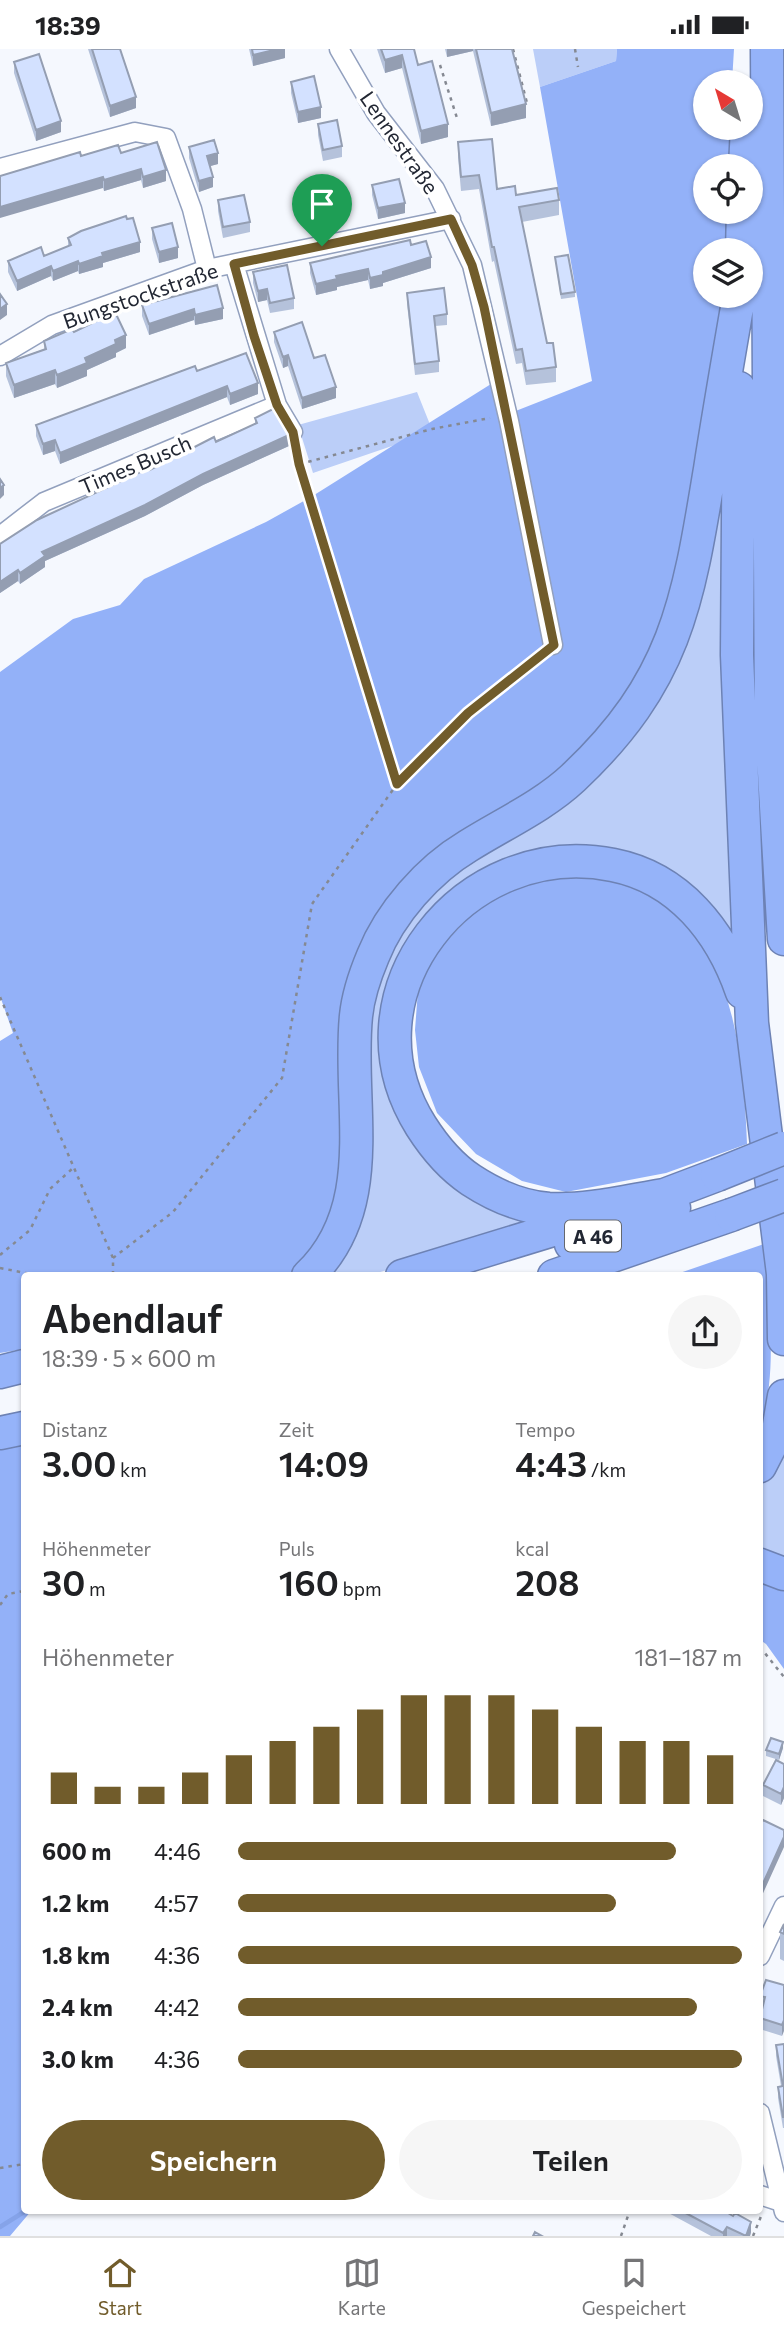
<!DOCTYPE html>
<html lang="de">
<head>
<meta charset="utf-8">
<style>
	:root { --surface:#fff; --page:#f6f6f6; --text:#202124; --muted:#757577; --line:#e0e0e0; --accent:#715c2b }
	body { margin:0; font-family:Commissioner,sans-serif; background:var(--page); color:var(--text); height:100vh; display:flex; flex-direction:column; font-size:26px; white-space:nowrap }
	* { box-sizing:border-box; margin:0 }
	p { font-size:23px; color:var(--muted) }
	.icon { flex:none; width:38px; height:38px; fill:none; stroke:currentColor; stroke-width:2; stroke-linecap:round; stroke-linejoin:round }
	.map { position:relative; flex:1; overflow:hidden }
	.side { position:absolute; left:21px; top:1223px; width:742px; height:942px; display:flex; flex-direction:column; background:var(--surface); border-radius:7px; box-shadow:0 2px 5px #0004 }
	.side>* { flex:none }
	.needle { width:46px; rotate:322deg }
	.tools { position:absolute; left:693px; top:21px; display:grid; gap:14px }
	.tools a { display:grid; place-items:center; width:70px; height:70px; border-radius:50%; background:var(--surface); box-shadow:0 2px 5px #0004; font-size:35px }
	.pin { position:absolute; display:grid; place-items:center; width:60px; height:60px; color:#fff; margin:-72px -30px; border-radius:50% 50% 50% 0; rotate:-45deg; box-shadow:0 0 7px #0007 }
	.pin .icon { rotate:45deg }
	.round { display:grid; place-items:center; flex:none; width:74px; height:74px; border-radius:37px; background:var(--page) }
	.overview { display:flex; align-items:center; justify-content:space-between; height:119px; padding:0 21px }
	h1 { font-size:38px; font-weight:600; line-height:52px }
	.metrics { display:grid; grid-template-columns:repeat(3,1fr); gap:10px; height:119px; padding:7px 21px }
	.metrics div { display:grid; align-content:center }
	.metrics b { font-size:35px; font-weight:600 }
	.metrics small { font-size:19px; font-weight:400 }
	.metrics p { font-size:19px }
	.chart { height:196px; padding:14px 21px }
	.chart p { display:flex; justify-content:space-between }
	.chart svg { width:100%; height:126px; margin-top:7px; stroke:var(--accent); stroke-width:6 }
	.button { display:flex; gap:14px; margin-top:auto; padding:14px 21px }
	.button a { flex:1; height:80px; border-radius:42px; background:var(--accent); color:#fff; font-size:28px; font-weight:600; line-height:80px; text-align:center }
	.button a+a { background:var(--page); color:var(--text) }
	ul { padding:0 21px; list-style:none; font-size:23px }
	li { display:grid; grid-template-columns:112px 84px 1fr; align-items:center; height:52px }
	li i { height:18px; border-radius:9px; background:var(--accent) }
	.status { display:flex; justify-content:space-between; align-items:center; height:49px; padding:0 35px; background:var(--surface); direction:ltr }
	.status svg { height:19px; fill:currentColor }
	.dock { display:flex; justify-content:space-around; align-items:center; height:98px; border-top:2px solid var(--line); background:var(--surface); font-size:19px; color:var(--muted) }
	.dock a { display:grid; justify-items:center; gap:4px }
	.dock .active { color:var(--accent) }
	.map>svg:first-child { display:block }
</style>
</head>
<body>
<div class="status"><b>18:39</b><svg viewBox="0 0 49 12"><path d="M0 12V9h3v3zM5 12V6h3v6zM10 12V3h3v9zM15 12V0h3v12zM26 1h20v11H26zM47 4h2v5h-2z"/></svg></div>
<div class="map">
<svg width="784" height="2187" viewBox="0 0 784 2187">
	<rect width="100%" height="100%" fill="#f5f8fe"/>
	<path fill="#bbcef8" d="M533 0H617L616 12 540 38Z
		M417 343 433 383 313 424 298 376Z
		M727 370 737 897 646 816 416 889 400 1056 551 1175 366 1227H332L356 1185 363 1160C365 1081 357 976 387 903 420 826 512 791 575 745 702 652 709 511 727 370Z
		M784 1398V1516L760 1507V1437Z"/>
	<path fill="#93b1f8" d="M617 0H734L732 33H705V79H731L729 117H705V163H727L726 201H705V247H722L689 502 646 622 581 708 379 873 341 1149 315 1202 287 1227H24V1300L0 1304V992L13 984 0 947V623L73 570 120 556 144 530 266 473 311 448 491 335 498 369 592 332 540 38 616 12Z
		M543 828C559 828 576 827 592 828 727 842 743 987 747 1095L666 1124 566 1143 522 1132 476 1105 437 1064 419 1018 415 981 418 941 425 914 491 846Z
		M764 1195C768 1257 779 1320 760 1380V1227H671Z
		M24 1394V2161H32L10 2187H0V1396Z
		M760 1529 784 1542V1620L766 1595 760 1591Z"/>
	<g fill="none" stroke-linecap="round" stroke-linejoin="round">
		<path stroke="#85a3e9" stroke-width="4.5" d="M0 2178 27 2161"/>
		<defs>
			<path id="street" d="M339 0 376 64 435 140 472 216 509 372 553 596
				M0 119 135 83 166 89 192 160 207 220
				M0 307 52 276 207 220 451 170
				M277 356 293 383
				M0 487 44 453 277 356 234 215
				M760 1907 784 1857
				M760 2064 784 2163
				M760 2146 781 2153"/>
			<path id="highway" d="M767 0 771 674 784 890
				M745 117 747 79
				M742 201 743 163
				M739 339 737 606 752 974 784 1233
				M670 1145C630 1151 590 1162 549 1160 522 1158 494 1146 471 1131 450 1117 435 1099 421 1077 338 945 465 786 613 816 679 829 721 882 742 943
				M651 1151 717 1126
				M571 1195 674 1159
				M783 1226 784 1290
				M308 1227C381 1158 347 1055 356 967 358 947 365 926 373 907 390 864 428 821 468 797 503 775 543 757 573 729 676 632 688 554 710 420 719 362 729 305 739 247
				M402 1227 592 1169
				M554 1227 731 1166
				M0 1323 24 1317
				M0 1384 24 1379
				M760 1417 778 1382 784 1347
				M760 1516 784 1525"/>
		</defs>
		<use href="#street" stroke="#92a0be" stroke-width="21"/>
		<use href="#highway" stroke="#6d82b4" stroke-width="35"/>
		<path stroke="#858992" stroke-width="2.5" stroke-dasharray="3.5 5" stroke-linecap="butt" d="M513 0 527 54
			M575 0 578 18
			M440 16 457 69
			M296 400 397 735
			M300 415 432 380 490 369
			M0 948 113 1209V1227
			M0 1206 30 1181 50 1140 73 1119
			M113 1209 173 1163 282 1029 312 855 397 735 468 664 540 607
			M0 1219 41 1227
			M0 1556 8 1545 24 1542
			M760 1598 784 1628
			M0 2119 24 2115
			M621 2187 630 2161
			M753 2187 762 2165"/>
		<use href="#street" stroke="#fff" stroke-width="18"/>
		<use href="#highway" stroke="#95b3f9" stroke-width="32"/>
		<defs>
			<path id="highway-bridge" d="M717 1126 784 1099
				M731 1166 784 1146"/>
		</defs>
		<use href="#highway-bridge" stroke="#6d82b4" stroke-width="35" stroke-linecap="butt"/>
		<use href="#highway-bridge" stroke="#95b3f9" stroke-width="32"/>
	</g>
	<path fill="#b5c2db" d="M88 0H120L136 59 110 68Z
		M249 0H285V9L253 17Z
		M377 0H414L418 16 448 88 421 95 402 19 385 24Z
		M445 0H512L526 69 491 77 473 2 447 8Z
		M14 13 61 83 36 92 14 24Z
		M291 33 321 69 298 74 291 44Z
		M318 75 342 97V108L323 112 318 86Z
		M458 93 497 140 516 146 559 151V166L522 173 547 294 556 318V333L526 336 522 314 516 315 494 212 492 213 479 140 461 142 458 108Z
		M189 98 218 115 210 117 213 138 199 143 189 109Z
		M121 104 166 132 143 139 141 131 104 142 103 139 81 107Z
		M372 136 405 164 378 170 372 146Z
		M308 144 338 175 314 180 308 155Z
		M218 151 250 173V183L223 189 218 162Z
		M152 179 178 209 159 214 152 190Z
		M68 189 140 203 103 214V218L79 225 78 222 53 232 51 227 17 242 8 223V212L44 207 68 197Z
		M411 196 431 219 383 234V237L370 240 368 231 337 238V241L316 246 310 224V214Z
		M555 208 575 243V248L561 250Z
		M253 223 294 249V260L270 264 267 251 258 253 253 234Z
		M217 236 223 270 195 276 194 271 149 286 142 267V256Z
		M407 244 447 265V276L435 277 439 312V323L415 326 407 255Z
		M74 283 126 299 116 304V308L87 321V327L57 339 55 335 14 349 6 327V314L44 300V292Z
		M274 283 336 349 302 360 288 317 283 319 274 293Z
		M197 322 258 345 230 356 227 348 60 415 55 402 43 406 36 387V376Z
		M255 369 289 397 203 436 145 467 45 512V518L20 535 18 532 0 544V495L150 421 255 375Z
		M783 1699 779 1711 766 1707V1701Z
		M784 1715V1749L781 1756 763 1747V1736Z
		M784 1875V1912L780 1910V1883Z
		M784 1936 782 1987 760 1980V1967L762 1958H760V1947Z
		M784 1995V2079H783L778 2049V2038L781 2037 776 2007V1996Z
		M663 2161H723L751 2183 750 2187H711Z"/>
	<path fill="#949eb2" d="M278 0H285V9L253 17V6Z
		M447 0H473V2L447 8Z
		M402 6V19L385 24V11Z
		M136 48V59L110 68V57Z
		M526 55V69L491 77V64Z
		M321 58V69L298 74V63Z
		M61 72V83L36 92V81Z
		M448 75V88L421 95V82Z
		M218 104V115L207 118V107Z
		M141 120V131L104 142V131Z
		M166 121V132L143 139V128Z
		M103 128V139L0 169V158Z
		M213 128V138L199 143V132Z
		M405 154V164L378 170V159Z
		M338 164V175L314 180V169Z
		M140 193V203L103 214V218L79 225V215L102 204Z
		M178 198V209L159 214V203Z
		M431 208V219L383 234V237L370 240V229L383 223Z
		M78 212V222L53 232V222Z
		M51 217V227L17 242V232Z
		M368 220V231L337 238V241L316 246V235L336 227Z
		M267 240V251L258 253V242Z
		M7 255V266L0 271V260Z
		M223 259V270L195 276V266Z
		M194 260V271L149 286V275Z
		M126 286V299L116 304V308L87 321V327L57 339V326L115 291Z
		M288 306V317L283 319V308Z
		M55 321V335L14 349V336Z
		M258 334V345L230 356V345Z
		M227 337V348L60 415V404Z
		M336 338V349L302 360V349Z
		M289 386V397L203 436 145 467 45 512V518L20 535V524L42 503 203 425Z
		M55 391V402L43 406V395Z
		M4 436V446L0 450V439Z
		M18 521V532L0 544V533Z
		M783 1693V1699L779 1711V1705Z
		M784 1738V1749L781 1756V1745Z
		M784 1788V1798L760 1851V1841Z
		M784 1971V1982L782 1987V1976Z
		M751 2173V2183L750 2187H746Z
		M727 2178V2187H723V2184Z"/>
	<path fill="#d3e1ff" stroke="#949eb2" stroke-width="2" d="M92 0H120L136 48 110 57Z
		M252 0H278L253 6Z
		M381 0H414L418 16 432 12 448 75 421 82 402 6 385 11Z
		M476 0H512L526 55 491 64Z
		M39 5 61 72 36 81 14 13Z
		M314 27 321 58 298 63 291 33Z
		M337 71 342 97 323 101 318 75Z
		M492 90 497 140 515 137 516 146 557 139 559 151 519 158 547 294H553L556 318 526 322 522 300 516 301 494 198H492L479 126 461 128 458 93Z
		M214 91 218 104 207 107 213 128 199 132 189 98Z
		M157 93 166 121 143 128 141 120 104 131 103 128 0 158V127L80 103 81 107 118 96 121 104Z
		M399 130 405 154 378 159 372 136Z
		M332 139 338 164 314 169 308 144Z
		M244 146 250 173 223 178 218 151Z
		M126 167 127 170 133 169 140 193 102 204 103 207 79 215 78 212 53 222 51 217 17 232 8 212 41 198 44 207 71 196 68 189 81 182Z
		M172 174 178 198 159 203 152 179Z
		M410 191 411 196 426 192 431 208 383 223V226L370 229 368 220 336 227 337 230 316 235 310 214Z
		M568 206 575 243 561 245 555 208Z
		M287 216 294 249 270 254 267 240 258 242 253 223Z
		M217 236 223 259 195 266 194 260 149 275 142 256Z
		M444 239 447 265 434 267 439 312 415 315 407 244Z
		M0 245 7 255 0 260Z
		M115 263 126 286 115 291 116 295 85 309 87 314 57 326 55 321 14 336 6 314 46 300 44 292 72 280 74 283Z
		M302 273 314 309 325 306 336 338 302 349 288 306 283 308 274 283Z
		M246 304 258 334 230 345 227 337 60 404 55 391 43 395 36 376 195 317 197 322Z
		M273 360 289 386 203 425 145 456 42 503 45 507 20 524 18 521 0 533V495L37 471 149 419 150 421 214 388 216 393 257 374 255 369Z
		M0 430 4 436 0 439Z
		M771 1689 783 1693 779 1705 766 1701Z
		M776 1711 784 1715V1738L781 1745 763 1736Z
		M763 1771 784 1781V1788L760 1841V1777Z
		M784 1875V1885L780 1883Z
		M766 1931 784 1936V1971L782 1976 760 1969 765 1948 760 1947Z
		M784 1995V2068H783L778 2038 783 2037 776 1996Z
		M680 2161H723L733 2167 735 2164 751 2173 746 2187 727 2178 723 2184Z
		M535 2183 542 2187H533Z"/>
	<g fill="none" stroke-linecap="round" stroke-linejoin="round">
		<defs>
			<path id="route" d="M451 170 472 216 484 258 554 596 468 664 397 735 299 415 293 383 277 356 254 287 234 215Z"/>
		</defs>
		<use href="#route" stroke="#fff" stroke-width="14"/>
		<use href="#route" stroke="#715c2b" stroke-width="9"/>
	</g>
	<g text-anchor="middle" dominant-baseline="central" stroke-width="7" stroke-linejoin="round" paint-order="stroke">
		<rect fill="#fff" stroke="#646870" stroke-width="2" x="565" y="1171.5" width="56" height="31" rx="5"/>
		<g font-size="19" font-weight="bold" fill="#222733">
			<text x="593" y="1187">A 46</text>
		</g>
		<g font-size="21" fill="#222733" stroke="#fff">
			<text transform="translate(400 93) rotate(55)">Lennestraße</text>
			<text transform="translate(140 246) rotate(-19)">Bungstockstraße</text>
			<text transform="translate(135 415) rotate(-23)">Times Busch</text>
		</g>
	</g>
</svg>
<div class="tools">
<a><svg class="needle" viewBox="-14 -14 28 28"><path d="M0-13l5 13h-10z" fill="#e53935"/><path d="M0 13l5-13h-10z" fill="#757577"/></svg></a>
<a><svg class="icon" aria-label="locate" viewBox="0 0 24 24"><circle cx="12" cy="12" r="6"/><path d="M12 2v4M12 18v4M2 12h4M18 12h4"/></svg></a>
<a><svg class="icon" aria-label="layers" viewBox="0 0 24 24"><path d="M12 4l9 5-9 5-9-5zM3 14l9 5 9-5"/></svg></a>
</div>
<div class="pin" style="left:322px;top:197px;background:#1e9e55"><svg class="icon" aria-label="arrive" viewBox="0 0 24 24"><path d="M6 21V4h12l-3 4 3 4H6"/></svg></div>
<section class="side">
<div class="overview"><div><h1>Abendlauf</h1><p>18:39 · 5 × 600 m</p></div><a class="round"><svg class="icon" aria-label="share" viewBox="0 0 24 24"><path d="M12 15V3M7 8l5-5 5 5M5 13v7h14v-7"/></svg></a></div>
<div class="metrics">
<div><p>Distanz</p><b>3.00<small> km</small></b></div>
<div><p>Zeit</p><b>14:09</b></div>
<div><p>Tempo</p><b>4:43<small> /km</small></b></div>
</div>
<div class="metrics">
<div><p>Höhenmeter</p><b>30<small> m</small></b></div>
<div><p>Puls</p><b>160<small> bpm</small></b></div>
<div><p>kcal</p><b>208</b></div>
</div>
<div class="chart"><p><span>Höhenmeter</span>181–187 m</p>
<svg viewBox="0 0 160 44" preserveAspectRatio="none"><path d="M5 44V33M15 44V38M25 44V38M35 44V33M45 44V27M55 44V22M65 44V17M75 44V11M85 44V6M95 44V6M105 44V6M115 44V11M125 44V17M135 44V22M145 44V22M155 44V27"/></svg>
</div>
<ul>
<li><b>600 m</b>4:46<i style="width:87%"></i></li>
<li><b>1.2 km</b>4:57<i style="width:75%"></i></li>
<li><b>1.8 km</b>4:36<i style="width:100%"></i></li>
<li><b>2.4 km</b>4:42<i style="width:91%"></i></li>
<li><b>3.0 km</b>4:36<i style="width:100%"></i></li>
</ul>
<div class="button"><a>Speichern</a><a>Teilen</a></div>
</section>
</div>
<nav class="dock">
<a class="active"><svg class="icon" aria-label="home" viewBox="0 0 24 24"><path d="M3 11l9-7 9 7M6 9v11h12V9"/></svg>Start</a>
<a><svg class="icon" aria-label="map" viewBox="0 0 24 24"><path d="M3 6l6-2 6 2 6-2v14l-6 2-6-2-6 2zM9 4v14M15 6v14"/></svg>Karte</a>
<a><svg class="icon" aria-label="saved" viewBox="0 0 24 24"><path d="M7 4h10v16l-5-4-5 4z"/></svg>Gespeichert</a>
</nav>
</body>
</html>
